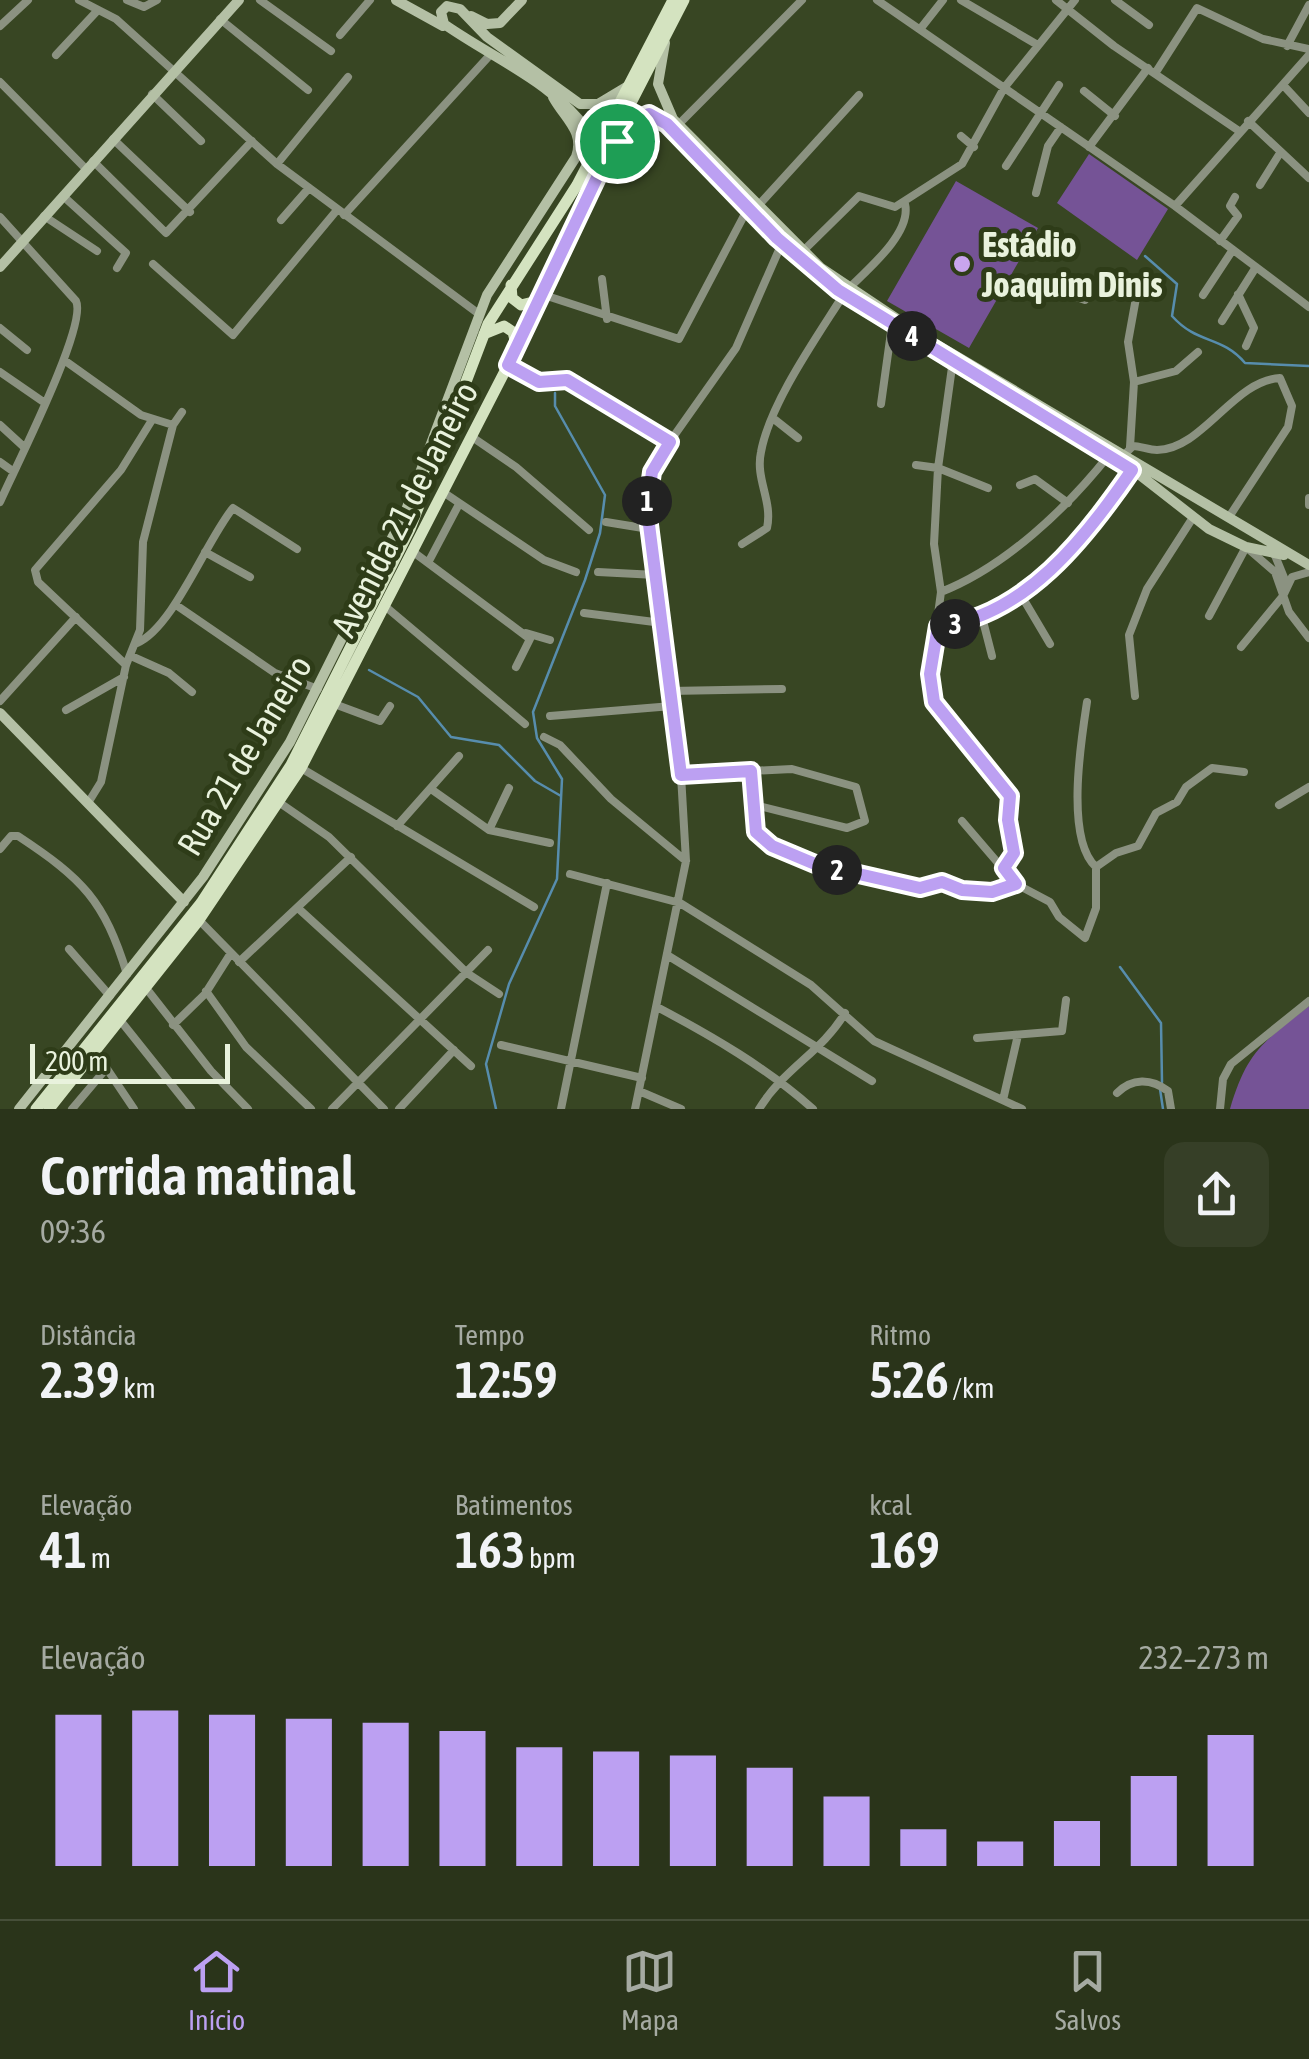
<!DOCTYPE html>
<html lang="pt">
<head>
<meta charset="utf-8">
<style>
	:root { --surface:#2a341a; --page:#363f27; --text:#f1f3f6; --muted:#a5aaa2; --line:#464f39; --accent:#bca0f2 }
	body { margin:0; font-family:"Asap Condensed",sans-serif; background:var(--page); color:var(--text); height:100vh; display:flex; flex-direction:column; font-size:38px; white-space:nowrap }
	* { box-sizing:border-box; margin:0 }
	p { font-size:32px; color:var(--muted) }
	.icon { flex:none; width:55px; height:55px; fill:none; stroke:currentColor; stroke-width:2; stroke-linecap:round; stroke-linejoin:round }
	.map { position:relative; height:1109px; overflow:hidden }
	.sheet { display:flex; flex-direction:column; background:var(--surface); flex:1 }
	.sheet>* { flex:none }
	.scale { position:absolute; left:30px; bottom:25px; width:200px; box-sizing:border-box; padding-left:10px; border:5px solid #e9f2dd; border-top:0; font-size:28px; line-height:35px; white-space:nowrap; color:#e9f2dd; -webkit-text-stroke:8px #2e3c18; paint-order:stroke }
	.pin { position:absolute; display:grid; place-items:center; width:85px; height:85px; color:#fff; margin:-42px; border:5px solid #fff; border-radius:50%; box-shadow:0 2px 10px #0007 }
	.km { position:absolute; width:50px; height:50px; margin:-25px; border-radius:50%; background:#222; color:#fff; font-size:28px; line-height:50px; text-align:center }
	.round { display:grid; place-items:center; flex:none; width:105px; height:105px; border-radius:20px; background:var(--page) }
	.headline { display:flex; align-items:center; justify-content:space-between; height:170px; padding:0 40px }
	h1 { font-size:55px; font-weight:600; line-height:75px }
	.stats { display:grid; grid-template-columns:repeat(3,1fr); gap:15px; height:170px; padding:10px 40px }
	.stats div { display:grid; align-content:center }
	.stats b { font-size:50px; font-weight:600 }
	.stats small { font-size:28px; font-weight:400 }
	.stats p { font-size:28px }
	.chart { height:280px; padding:20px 40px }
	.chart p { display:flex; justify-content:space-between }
	.chart svg { width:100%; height:180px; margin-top:10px; stroke:var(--accent); stroke-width:6 }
	.menu { display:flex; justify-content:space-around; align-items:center; height:140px; border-top:2px solid var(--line); background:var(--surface); font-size:28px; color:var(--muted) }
	.menu a { display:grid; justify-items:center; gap:5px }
	.menu .current { color:var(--accent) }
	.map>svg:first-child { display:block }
</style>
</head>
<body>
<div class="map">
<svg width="1309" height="1109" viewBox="0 0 1309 1109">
	<rect width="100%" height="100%" fill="#384623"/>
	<path fill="#755396" d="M1089 154 1168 209 1137 260 1057 203Z
		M956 181 1038 228 969 348 887 301Z
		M1309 1006V1109H1230C1247 1051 1263 1042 1309 1006Z"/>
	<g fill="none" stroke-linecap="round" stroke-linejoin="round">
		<path stroke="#578dad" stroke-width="2.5" d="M1145 256 1177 284 1172 316C1198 345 1221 335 1245 363L1309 366
			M369 670 418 697 451 737 499 745 535 781 561 796
			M1120 967 1161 1023 1162 1082
			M1160 1089 1163 1109
			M496 1109 486 1064 509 984 557 879 562 779 537 738 533 712 585 580 600 533 605 495 555 406V393"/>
		<path stroke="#8b9281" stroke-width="8" d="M79 0 116 19 277 164 479 314
			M127 0 144 7 157 0
			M260 0 331 51
			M877 0 1175 206 1309 307
			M961 0 1036 44
			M1056 0 1114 46 1239 131
			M1115 0 1149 25
			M220 19 308 90
			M0 26 28 0
			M921 28 943 0
			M340 35 370 0
			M1287 46 1309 5
			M56 55 97 11
			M1156 72 1197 8 1263 39 1309 49
			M0 82 86 169
			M1284 86 1309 113
			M1084 91 1115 116
			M152 94 201 141
			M1248 121 1309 178
			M678 125 802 0
			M961 136 974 147
			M113 139 190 212
			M1089 147 1148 68
			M93 161 166 233 252 141
			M277 164 348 77
			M1006 166 1059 85
			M1260 185 1280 153
			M1036 193 1048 146 1061 127
			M63 196 126 253 117 268
			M1175 206 1309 55
			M757 207 859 95
			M344 215 490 55
			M44 216 97 251
			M0 217 76 301C88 325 14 470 0 502
			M281 220 309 188
			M1220 241 1238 216 1230 206 1235 197
			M802 252 859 196 895 207 962 164 1004 88 1075 0
			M153 264 233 335 337 210
			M602 279 607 319
			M848 289C867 270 912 233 905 204
			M1238 294 1254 328 1246 346
			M544 295 679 339 748 208
			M1071 295 1085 300 1106 278 1124 286 1136 298 1128 342 1134 382 1130 447
			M1203 295 1232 251
			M1222 321 1256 267
			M0 328 27 350
			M64 360 141 415 173 425
			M953 360 938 468 934 544 941 592 930 674 935 702 1009 794 1008 820 1014 853 1004 868
			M508 365 539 382 567 380 670 442
			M0 372 45 403
			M1134 382 1176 371 1198 352
			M881 404 892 325
			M774 419 798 438
			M0 425 24 447
			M472 437 516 467 589 530
			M1123 456 1133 446C1140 446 1149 450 1157 450 1202 450 1234 380 1280 378L1292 406 1288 427 1229 517
			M0 462 14 472
			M916 465 938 468 988 488
			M1020 485 1035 479 1068 503
			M443 492 544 560 576 572
			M1309 498V505
			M606 522 649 529
			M742 544 767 528C773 501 755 479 761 452 770 403 817 337 844 294
			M412 551 530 639 516 667
			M205 552 250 577
			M1274 553 1287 585
			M429 561 458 506
			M598 572 656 575
			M941 592C1005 567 1067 508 1109 455
			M1021 595 1050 644
			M176 605 275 673 318 689
			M386 607 525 724
			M584 613 662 623
			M1209 616 1246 547 1275 572 1289 612 1309 638
			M982 617 992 656
			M938 625C1024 619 1087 535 1132 470
			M526 633 550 640
			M137 643C173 628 206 541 233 508L297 549
			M1241 647 1283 596 1292 577 1309 572
			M131 656 169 673 192 692
			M126 665 38 582 35 570 121 470 152 420
			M670 691 782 689
			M1135 696 1129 635 1147 589 1192 519
			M0 701 76 617
			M1087 702C1081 741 1065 839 1096 867
			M337 705 380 721 390 706
			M66 710 124 677
			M550 716 672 706
			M544 737 560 745 611 799 686 861
			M301 768 534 907
			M751 771 792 769 856 787 865 821 847 828 755 805
			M681 775 751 771 756 831 772 846 815 864 920 887 942 882 969 892H992L1016 884
			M431 789 489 830 550 843
			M88 803 101 782 126 665 140 630 143 542 173 425 182 412
			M280 803 329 837 467 973 499 994
			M1279 805 1309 787
			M962 821 1016 884 1050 902 1059 917 1085 938 1096 908V867L1116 853 1138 846 1156 813 1177 802 1186 787 1212 768 1244 772
			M397 826 459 756
			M489 830 509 788
			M0 849 11 836H18C83 879 104 900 127 974
			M570 874 680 903 811 985 874 1041 1022 1109
			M299 909 471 1066
			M199 920 384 1109
			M69 949 110 996
			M667 955 872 1081
			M239 962 351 857
			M146 988 211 1071 248 1109
			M206 991 246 1047 311 1109
			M657 1007C712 1036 767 1068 813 1109
			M120 1020 191 1109
			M173 1025 205 994 231 953
			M977 1038 1062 1031 1066 1000
			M501 1045 642 1078
			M95 1051 134 1109
			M639 1091 681 1109
			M1117 1093C1132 1078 1151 1078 1168 1091L1171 1109
			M1003 1100 1018 1035
			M72 1109 105 1070
			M332 1109 488 950
			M399 1109 454 1050
			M561 1109 607 883
			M635 1109 686 861 681 775 647 492 659 457 736 348 782 243
			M759 1109C785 1067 821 1053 845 1013
			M1220 1109 1223 1079 1231 1064 1309 1001"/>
		<path stroke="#b4c0a5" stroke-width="10" d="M396 0 443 26
			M471 16 487 24 500 23 522 0
			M665 43 658 84 673 119 821 268 924 337 1309 565
			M616 143 630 122 646 114 659 118 678 135
			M588 159 589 132C553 82 494 59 444 24L441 12 447 6 460 9 487 37 580 104H598L628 86
			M724 183 779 239
			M0 267 239 0
			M1136 472 1209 529 1246 547 1284 555
			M0 713 184 902
			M19 1109 203 877 290 742 406 510 487 295 576 157C585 131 565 119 553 97"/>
		<path stroke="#d4e3c0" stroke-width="11" d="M511 285 512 298 521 305 541 300
			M484 334 504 326 513 332 517 348
			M36 1109 201 903 291 765 410 529 488 324 577 185 673 0
			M49 1109 199 920 301 768 544 295 617 130 684 0"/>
	</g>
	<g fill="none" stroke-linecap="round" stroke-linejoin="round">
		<defs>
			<path id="route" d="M649 114 667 124 777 238 838 290 1132 470C1087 536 1024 618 938 626L930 674 934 702 1010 796 1008 820 1014 853 1004 868 1016 884 992 892 962 890 942 882 920 888 815 864 772 846 756 832 751 771 681 775 647 509 652 472 670 442 567 380 539 382 508 365 602 167 630 122Z"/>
		</defs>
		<use href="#route" stroke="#fff" stroke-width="20"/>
		<use href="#route" stroke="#bca0f2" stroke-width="12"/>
	</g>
	<circle fill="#c9a5ee" stroke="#2e3c18" stroke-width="4" cx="962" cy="264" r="10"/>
	<g text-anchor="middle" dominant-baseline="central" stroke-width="10" stroke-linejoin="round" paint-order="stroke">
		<g font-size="35" font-weight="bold" fill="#e9f2dd" stroke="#2e3c18" text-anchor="start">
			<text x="982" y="244">Estádio<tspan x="982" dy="40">Joaquim Dinis</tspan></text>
		</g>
		<g font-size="35" fill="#e9f2dd" stroke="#2e3c18">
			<text transform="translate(404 509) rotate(-63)">Avenida 21 de Janeiro</text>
			<text transform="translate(244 755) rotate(-59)">Rua 21 de Janeiro</text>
		</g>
	</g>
</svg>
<div class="scale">200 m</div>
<div class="pin" style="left:617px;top:141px;background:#1e9e55"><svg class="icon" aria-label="arrive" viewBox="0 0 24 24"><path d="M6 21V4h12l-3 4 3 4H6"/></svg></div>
<b class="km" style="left:647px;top:501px">1</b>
<b class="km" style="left:837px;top:870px">2</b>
<b class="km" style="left:955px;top:624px">3</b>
<b class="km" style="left:912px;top:336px">4</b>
</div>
<section class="sheet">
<div class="headline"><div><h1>Corrida matinal</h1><p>09:36</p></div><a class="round"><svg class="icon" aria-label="share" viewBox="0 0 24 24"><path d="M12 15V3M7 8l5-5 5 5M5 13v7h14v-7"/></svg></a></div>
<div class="stats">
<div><p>Distância</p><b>2.39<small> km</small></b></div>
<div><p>Tempo</p><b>12:59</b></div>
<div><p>Ritmo</p><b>5:26<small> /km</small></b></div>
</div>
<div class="stats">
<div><p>Elevação</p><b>41<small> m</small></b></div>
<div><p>Batimentos</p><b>163<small> bpm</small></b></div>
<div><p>kcal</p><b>169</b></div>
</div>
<div class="chart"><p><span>Elevação</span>232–273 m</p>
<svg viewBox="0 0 160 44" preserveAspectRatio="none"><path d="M5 44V7M15 44V6M25 44V7M35 44V8M45 44V9M55 44V11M65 44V15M75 44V16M85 44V17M95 44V20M105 44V27M115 44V35M125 44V38M135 44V33M145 44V22M155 44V12"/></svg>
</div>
</section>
<nav class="menu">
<a class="current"><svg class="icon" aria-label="home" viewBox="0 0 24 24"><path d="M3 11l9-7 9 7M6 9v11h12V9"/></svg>Início</a>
<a><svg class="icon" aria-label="map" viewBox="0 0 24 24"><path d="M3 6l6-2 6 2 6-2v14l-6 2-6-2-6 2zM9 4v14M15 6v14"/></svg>Mapa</a>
<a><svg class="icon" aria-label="saved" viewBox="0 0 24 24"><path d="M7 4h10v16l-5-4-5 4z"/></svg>Salvos</a>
</nav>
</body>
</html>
